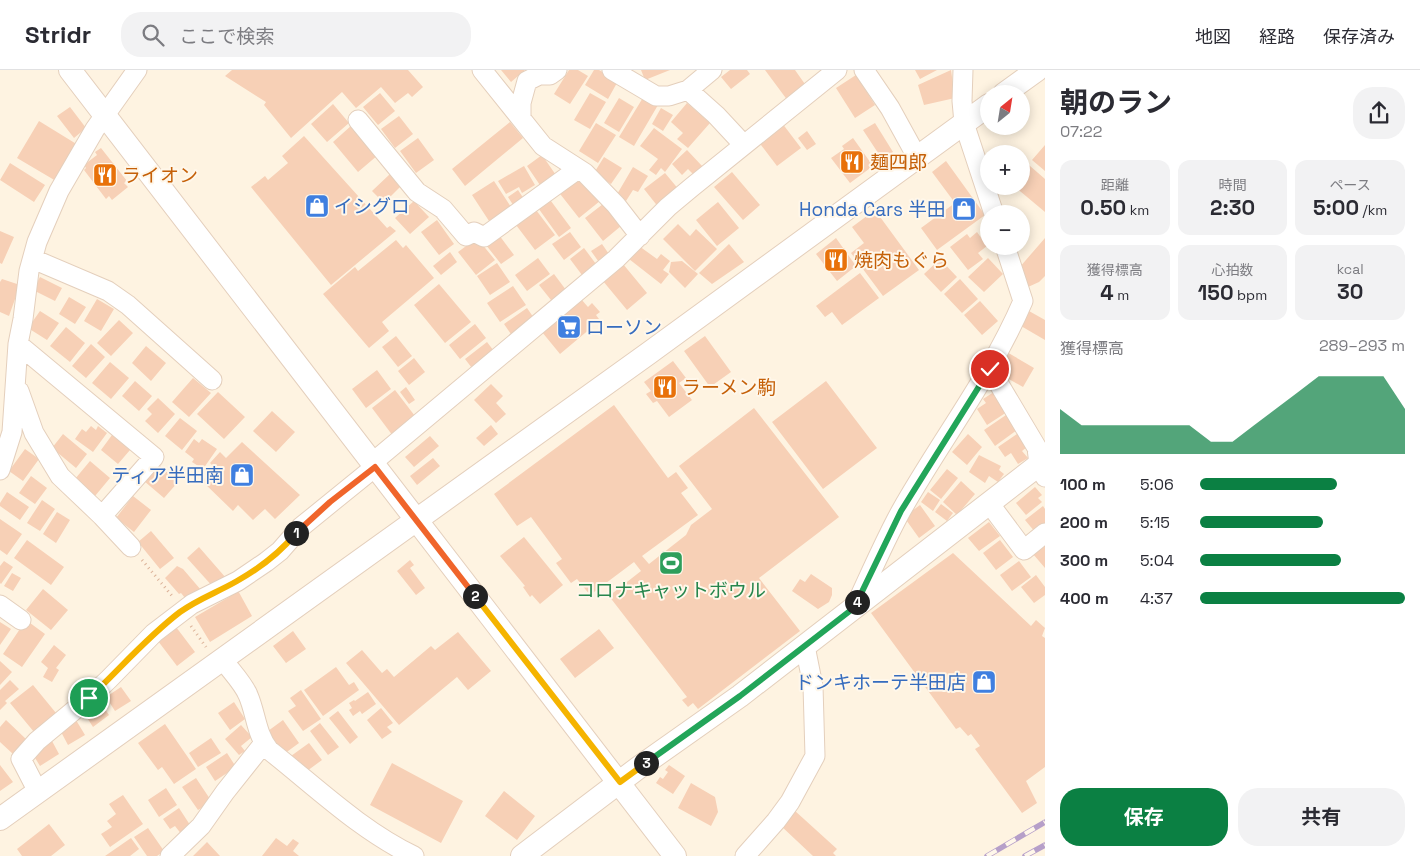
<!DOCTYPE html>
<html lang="ja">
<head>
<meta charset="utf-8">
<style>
	:root { --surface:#fff; --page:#f2f2f3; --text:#2b2b33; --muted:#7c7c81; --line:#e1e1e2; --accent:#0b8043 }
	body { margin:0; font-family:"Space Grotesk","Noto Sans JP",sans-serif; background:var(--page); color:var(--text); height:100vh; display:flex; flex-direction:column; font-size:19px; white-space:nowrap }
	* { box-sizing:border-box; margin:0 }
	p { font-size:16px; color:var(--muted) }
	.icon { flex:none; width:28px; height:28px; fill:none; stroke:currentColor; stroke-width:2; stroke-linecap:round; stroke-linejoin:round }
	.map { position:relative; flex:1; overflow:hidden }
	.panel { display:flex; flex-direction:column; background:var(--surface); width:375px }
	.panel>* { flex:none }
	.needle { width:32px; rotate:30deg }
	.tools { position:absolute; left:980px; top:15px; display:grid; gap:10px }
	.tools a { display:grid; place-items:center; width:50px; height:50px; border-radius:50%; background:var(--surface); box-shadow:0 2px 12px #0003; font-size:25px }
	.pin { position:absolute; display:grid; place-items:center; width:42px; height:42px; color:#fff; margin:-21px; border:2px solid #fff; border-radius:50%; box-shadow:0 1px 5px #0007 }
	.km { position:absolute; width:25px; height:25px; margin:-12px; border-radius:50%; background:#222; color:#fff; font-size:14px; line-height:25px; text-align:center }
	.round { display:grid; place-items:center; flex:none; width:52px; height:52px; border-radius:20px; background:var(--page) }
	.summary { display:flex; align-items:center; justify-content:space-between; height:85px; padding:0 15px }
	h1 { font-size:28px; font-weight:700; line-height:38px }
	.figures { display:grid; grid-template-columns:repeat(3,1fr); gap:8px; height:85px; padding:5px 15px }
	.figures div { display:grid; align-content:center; border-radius:12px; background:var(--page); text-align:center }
	.figures b { font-size:21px; font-weight:700 }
	.figures small { font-size:14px; font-weight:400 }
	.figures p { font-size:14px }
	.chart { height:140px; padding:10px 15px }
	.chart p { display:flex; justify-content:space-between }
	.chart svg { width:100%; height:90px; margin-top:5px; fill:var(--accent); opacity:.7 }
	.cta { display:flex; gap:10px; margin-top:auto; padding:10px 15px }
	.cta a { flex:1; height:58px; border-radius:20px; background:var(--accent); color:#fff; font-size:20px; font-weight:700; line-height:58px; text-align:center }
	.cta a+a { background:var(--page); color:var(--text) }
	ul { padding:0 15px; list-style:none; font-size:16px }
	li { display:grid; grid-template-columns:80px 60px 1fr; align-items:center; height:38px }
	li i { height:12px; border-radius:6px; background:var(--accent) }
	header { display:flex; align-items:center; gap:30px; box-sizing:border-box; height:70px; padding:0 25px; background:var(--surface); border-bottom:1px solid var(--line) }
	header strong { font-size:24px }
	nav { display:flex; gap:28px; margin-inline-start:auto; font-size:18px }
	.search { width:350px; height:45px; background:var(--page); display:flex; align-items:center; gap:12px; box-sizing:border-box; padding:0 18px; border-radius:20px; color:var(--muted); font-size:19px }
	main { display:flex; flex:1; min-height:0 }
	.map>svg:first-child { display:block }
</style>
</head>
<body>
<header>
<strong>Stridr</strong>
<div class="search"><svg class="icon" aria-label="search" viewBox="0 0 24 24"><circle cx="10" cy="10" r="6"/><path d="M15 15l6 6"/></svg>ここで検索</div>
<nav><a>地図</a><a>経路</a><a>保存済み</a></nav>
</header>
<main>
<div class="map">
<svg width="1045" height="786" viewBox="0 0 1045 786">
	<rect width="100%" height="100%" fill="#fef3e1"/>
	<path fill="#f7d0b6" d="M232 0H408L423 17 412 27 408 23 395 33 381 17 356 38 342 22 291 68 264 35 266 32 225 6Z
		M501 0H525L511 12Z
		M569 0H578L588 6 570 34 554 24Z
		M594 0H599L618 11 608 29 585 15Z
		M641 0H670L645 10Z
		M730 0H747L750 4 731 19 721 7Z
		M765 0H795L807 17 788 31Z
		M915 0H937L920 9Z
		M951 0 955 28 924 35 918 15Z
		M856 5 875 35 855 48 836 18Z
		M380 23 395 41 378 55 363 37Z
		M590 23 606 32 590 59 574 50Z
		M644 26 658 35 634 76 619 67Z
		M619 28 634 37 619 62 604 53Z
		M687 33 710 53 688 78 677 69 683 63 671 52Z
		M333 34 349 53 327 72 311 54Z
		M70 37 86 58 74 68 57 46Z
		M661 38 673 45 663 61 652 54Z
		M399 46 413 64 395 78 381 59Z
		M39 51 78 75 56 111 17 88Z
		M510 52 523 68 465 116 452 99Z
		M596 53 616 65 598 93 579 81Z
		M782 53 801 78 777 96 758 71Z
		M875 53 893 82 882 89 863 60Z
		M352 55 378 85 358 102 333 72Z
		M654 58 682 79 665 102 661 98 656 105 649 100 658 89 640 76Z
		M807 61 816 74 807 80 798 68Z
		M304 66 387 158 390 156 396 161 331 215 251 117 265 106 268 110 288 93 282 86Z
		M418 68 434 90 416 103 400 81Z
		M853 68 873 96 850 113 831 88 844 79 842 76Z
		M1045 75V101L1032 90Z
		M101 78 127 111 124 113 128 117 112 130 109 126 106 129 84 100 86 98 84 95 97 85 95 82Z
		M687 80 703 97 694 105 688 99 682 105 672 94Z
		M542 85 558 108 542 118 527 96Z
		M604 87 622 98 611 114 594 103Z
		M1022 89 1045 109V142L1014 116H1021Z
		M946 91 985 145 937 180 921 158 955 133 932 102Z
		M10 93 45 115 34 132 0 110Z
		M524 96 535 115 522 123 519 117 506 124 498 111Z
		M633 97 648 106 638 122 633 120 626 131 616 126Z
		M732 102 760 135 743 150 714 117Z
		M665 103 680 121 659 138 644 119Z
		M390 104 401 116 384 133 372 121Z
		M579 104 600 131 579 148 557 120Z
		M494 111 511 137 489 151 472 125Z
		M518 120 526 132 515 138 508 127Z
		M548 127 571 158 559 167 536 135Z
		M414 131 429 147 410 164 395 148Z
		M718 132 739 158 717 176 696 150Z
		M603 134 621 156 603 171 585 148Z
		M533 136 555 165 535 180 513 151Z
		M875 140 919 200 883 226 851 183 864 173 852 157Z
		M437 150 454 174 439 185 421 162Z
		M678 154 690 166 696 159 717 179 695 201 663 169Z
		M0 161 14 167 2 194 0 193Z
		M570 162 581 177 564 190 552 174Z
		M977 162 987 176 978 183 983 189 968 200 950 177 967 164 970 168Z
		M499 165 514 185 501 194 486 175Z
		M477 168 495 190 476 205 458 182Z
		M836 168 856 196 837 211 816 184Z
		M1045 168V206L1039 212 1028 217 1019 198Z
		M396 170 403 178 406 175 434 208 382 252 389 261 369 278 323 224 355 197 358 201Z
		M602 174 611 187 601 195 591 181Z
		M729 174 744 192 712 214 699 203Z
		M639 176 657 189 661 184 670 191 663 200 669 204 661 214 629 189Z
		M584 178 599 198 585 209 570 189Z
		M450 182 457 192 441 205 433 196Z
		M538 188 550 204 527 221 515 205Z
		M988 188 1003 204 984 222 968 207Z
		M940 189 957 207 941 222 924 204Z
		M682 191 698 204 685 218 669 202 671 192Z
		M497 193 510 212 490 225 477 206Z
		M623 194 647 223 627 240 603 211Z
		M860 203 879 228 842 255 832 242 825 247 816 236Z
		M554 204 569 224 555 235 539 215Z
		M40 207 62 218 55 231 33 220Z
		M2 209 20 215 9 246 0 242V212Z
		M960 209 978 229 962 243 944 224Z
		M439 214 471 252 445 273 414 235Z
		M513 216 526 235 500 252 487 233Z
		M69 227 86 237 75 254 59 244Z
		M97 229 114 239 101 261 84 251Z
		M581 229 588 237 592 233 600 242 596 245 599 249 590 256 591 258 560 284 542 262Z
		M980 231 998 251 982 265 964 245Z
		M527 238 536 251 513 267 504 254Z
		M40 241 59 253 47 270 28 258Z
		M1029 241 1045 250V270L1021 256Z
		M119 250 133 263 111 286 97 273Z
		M475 254 486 268 460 289 449 275Z
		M66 257 85 273 70 292 50 276Z
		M396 266 412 286 398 297 382 277Z
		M705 266 731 302 710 317 684 281Z
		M487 272 497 285 475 302 465 289Z
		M91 274 105 287 86 308 72 296Z
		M146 276 166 293 151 311 132 293Z
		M1005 281 1034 298 1023 317 1000 304 998 293Z
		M414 288 425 302 409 315 398 301Z
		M673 291 686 308 679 313 692 330 669 347 657 331 653 333 646 324 651 321 644 312Z
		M110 292 129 308 111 329 92 313Z
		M377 300 391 319 366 338 352 319Z
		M193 308 211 323 189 347 172 332Z
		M135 311 152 326 139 341 122 326Z
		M826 311 877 378 823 419 772 352Z
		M491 314 503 326 496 333 506 344 496 353 474 330Z
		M406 317 415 330 409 334 400 322Z
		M395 320 418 350 393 366 372 338Z
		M218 322 245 347 224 369 197 344Z
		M994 322 1007 342 987 355 977 339 986 333 983 329Z
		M158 328 175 344 158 363 145 351 152 344 147 339Z
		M614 335 668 408 676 402 688 418 681 423 698 445 642 486 649 494 686 465 691 455 712 439 679 396 754 338 839 447 759 508 800 561 698 639 693 633 688 637 682 630 687 627 609 526 641 501 634 492 590 525 577 509 571 513 556 493 562 489 531 447 517 456 494 424Z
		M272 341 295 362 276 382 253 361Z
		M1006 345 1017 360 995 376 984 360Z
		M180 348 197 361 182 380 165 366Z
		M491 355 498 364 484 376 476 368Z
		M91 356 96 360 98 356 107 363 93 382 75 369 82 359 86 362Z
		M63 364 87 384 76 398 52 378Z
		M968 364 982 377 967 395 952 382Z
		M1017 364 1027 377 1022 381 1028 388 1018 394 1011 383 1005 387 998 377Z
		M112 365 130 380 118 394 101 380Z
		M430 366 439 376 414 397 405 387Z
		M194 369 199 373 202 369 217 379 203 399 192 392 194 389 185 382Z
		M242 372 300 425 275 449 265 439 253 450 238 435 233 441 202 411 215 398 210 393 220 382 226 388Z
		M25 379 39 389 23 411 9 401Z
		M979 385 1001 396 999 400 1004 404 998 412 989 406 985 413 969 402Z
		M433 388 440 396 417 415 410 406Z
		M90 391 110 408 95 426 75 409Z
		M158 394 178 412 164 428 144 411Z
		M947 399 958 408 941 429 930 420Z
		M31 406 47 418 35 434 19 423Z
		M961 411 975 424 957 445 943 432Z
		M1035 417 1042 425 1038 428 1042 432 1026 445 1016 433Z
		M7 422 29 437 20 450 0 436V433Z
		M928 422 940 430 933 441 921 432Z
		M133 426 151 440 134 462 116 448Z
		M42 430 55 439 40 461 27 453Z
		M941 434 953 443 947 451 935 442Z
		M920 435 935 456 919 468 904 447Z
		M1043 436 1045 439V454L1035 462 1025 450Z
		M57 442 70 450 56 473 43 464Z
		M0 449 22 464 7 485 0 480Z
		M989 452 1000 466 979 481 968 468Z
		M151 461 174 488 160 499 138 472Z
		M524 467 563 515 540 534 532 525 530 527 523 517 525 516 500 486Z
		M27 470 64 497 51 515 14 488Z
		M1000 470 1013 487 996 500 983 483Z
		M1045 473V498L1033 484Z
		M199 477 226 508 214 518 187 488Z
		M953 483 1031 556 1036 550 1045 558 1042 566 1045 568V697L1026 711 1037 733 1022 743 975 679 980 676 971 664 968 666 960 657 956 659 871 543Z
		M410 490 414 495 410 498 425 518 416 525 397 501Z
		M4 491 13 497 1 514 0 513V496Z
		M1019 491 1031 507 1012 521 1000 505Z
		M177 496 183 499 201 520 194 527 191 523 185 528 181 523 179 524 165 508Z
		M12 503 21 508 13 521 4 516Z
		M811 504 832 518V525L829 532 818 539 792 521 800 509 805 512Z
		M1036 505 1045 517V525L1034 533 1021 517Z
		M236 517 252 546 210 572 195 547 229 527 226 524Z
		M43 519 68 540 51 560 26 540Z
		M26 550 45 564 22 597 3 584Z
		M0 552 11 559 0 575Z
		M176 557 195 582 177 596 158 571Z
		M599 559 614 578 575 608 560 589Z
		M293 561 306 579 286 593 273 576Z
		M458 562 491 601 468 620 457 607 399 655 346 593 362 580 382 603 387 599 394 607 431 576 435 580Z
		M54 575 66 585 56 598 59 600 52 612 43 607 48 598 41 592Z
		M0 591 12 602 0 615Z
		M336 597 349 615 354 612 359 620 323 646 304 620Z
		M10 610 19 619 5 631 7 633 0 640V620Z
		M33 615 56 643 34 662 10 633Z
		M121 617 131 631 115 641 106 627Z
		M301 620 321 649 303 661 288 641 296 636 290 628Z
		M368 622 376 634 362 644 360 641 353 646 349 640 352 638 349 633 354 630 355 631Z
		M100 632 109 645 93 657 84 643Z
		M234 632 245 649 230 660 218 643Z
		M381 638 393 653 387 657 392 662 382 669 367 650Z
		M338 641 358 667 350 674 329 648Z
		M6 650 27 670 13 684 0 672V657Z
		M76 650 85 665 68 675 60 660Z
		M283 650 299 673 284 684 268 661Z
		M320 653 339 677 328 685 310 661Z
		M165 654 196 699 174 714 162 697 158 700 138 673Z
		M241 655 252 667 241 676 245 681 239 685 225 669Z
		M211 668 221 683 198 697 189 683Z
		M52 671 59 684 40 696 32 683Z
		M309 673 322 690 307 701 299 691 296 693 291 686Z
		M227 683 236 697 215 711 206 697Z
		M392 693 463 731 441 773 370 735Z
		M0 695 13 712 0 721Z
		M669 695 685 706 673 724 656 713 660 707 663 709 668 702 665 700Z
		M196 708 212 732 198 740 182 717Z
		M691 713 715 727 718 742 711 756 678 738Z
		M166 718 177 735 159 747 148 730Z
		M504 721 535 746 517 770 485 746Z
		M123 725 143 754 110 777 101 764 112 757 107 751 116 744 109 734Z
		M179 738 192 758 182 765 175 756 170 759 163 749Z
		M794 740 837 779 833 783 836 786H813L780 755Z
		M49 754 65 775 51 786H22L17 779Z
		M148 758 164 781 157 786H147L134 767Z
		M131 768 139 779 130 786H105Z
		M276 768 287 776 293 769 299 773 293 781 299 786H262Z
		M207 772 220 786H193Z"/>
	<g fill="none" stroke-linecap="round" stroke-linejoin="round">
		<defs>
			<path id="minor" d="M482 0 543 76 585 103 616 135 640 166
				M612 0 656 26H669L688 20 716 45 743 74
				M864 0 890 38 917 87
				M963 0 962 31 964 53 994 144
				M688 20 712 0
				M521 48V33L527 11 539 5H550L557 0
				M358 50 417 122 443 139 466 166 474 162 484 167 578 99
				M33 189 108 221 128 235 212 310
				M18 274 154 387 102 446
				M990 299 1037 378 1039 394 1045 407
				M19 321 34 363 60 406 102 446 131 477
				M372 393 616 189 668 137 692 117 837 0
				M0 400 12 362 18 274 23 249 29 201 37 172 59 121 95 59 137 0
				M989 433 1024 480 1045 463
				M0 535 21 550
				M855 537C870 505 884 472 901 441 941 370 991 306 1023 231L1005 176
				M223 590C231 601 243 613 248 625 256 643 256 664 269 680 316 717 360 760 414 786
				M38 722 21 689 37 671 89 628 109 609 154 563 192 534 238 511 266 492 280 481 301 457 375 397
				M170 786 201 756 225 722 264 673
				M745 786 776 751 790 732 815 686 813 616 805 576"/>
			<path id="tertiary" d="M70 0 675 786
				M1004 24 1037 0
				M0 749 649 283 989 35
				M522 786 638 698 740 626 1045 390"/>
		</defs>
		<use href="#minor" stroke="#e4cfbc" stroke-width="21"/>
		<use href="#tertiary" stroke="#e4cfbc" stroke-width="24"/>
		<path stroke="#dcb399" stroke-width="3" stroke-dasharray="1 4" stroke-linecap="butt" d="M142 490 173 527
			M191 556 206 577"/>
		<use href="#minor" stroke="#fff" stroke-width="19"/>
		<use href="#tertiary" stroke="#fff" stroke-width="22"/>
		<defs>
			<path id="rail" d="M987 786 1045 752
				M1025 786 1045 775"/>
		</defs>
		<use href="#rail" stroke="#b69fc9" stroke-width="5.5"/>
		<use href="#rail" stroke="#fff7ea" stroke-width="4" stroke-dasharray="11" stroke-linecap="butt"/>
	</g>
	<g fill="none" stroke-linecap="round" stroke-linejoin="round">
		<defs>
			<path id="split-1" d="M89 628C119 600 147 567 180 542 198 529 218 522 237 511 260 498 279 484 296 463"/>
			<path id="split-2" d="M296 463 330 432 375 397 475 526"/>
			<path id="split-3" d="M475 526 620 712 646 693"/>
			<path id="split-4" d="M646 693 740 626 855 537 857 532"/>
			<path id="split-5" d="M857 532 901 441 990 299"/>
		</defs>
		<use href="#split-1" stroke="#fff" stroke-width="10"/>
		<use href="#split-2" stroke="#fff" stroke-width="10"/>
		<use href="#split-3" stroke="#fff" stroke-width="10"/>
		<use href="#split-4" stroke="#fff" stroke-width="10"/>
		<use href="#split-5" stroke="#fff" stroke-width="10"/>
		<use href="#split-1" stroke="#f5b400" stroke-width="6"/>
		<use href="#split-2" stroke="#f0652b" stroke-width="6"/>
		<use href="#split-3" stroke="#f5b400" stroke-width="6"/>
		<use href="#split-4" stroke="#22a559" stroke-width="6"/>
		<use href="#split-5" stroke="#22a559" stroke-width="6"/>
	</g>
	<defs>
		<symbol id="restaurant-square" viewBox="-11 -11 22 22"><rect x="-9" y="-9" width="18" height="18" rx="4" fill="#e8710a" stroke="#fff7ea"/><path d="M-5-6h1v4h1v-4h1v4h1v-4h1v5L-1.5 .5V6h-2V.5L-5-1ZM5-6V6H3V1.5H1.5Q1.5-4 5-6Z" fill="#fff"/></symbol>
		<symbol id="shop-square" viewBox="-11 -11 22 22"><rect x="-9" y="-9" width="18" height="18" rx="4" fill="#3f7fe0" stroke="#fff7ea"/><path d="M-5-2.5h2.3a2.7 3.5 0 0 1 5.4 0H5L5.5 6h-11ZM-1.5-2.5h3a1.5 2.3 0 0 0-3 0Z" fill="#fff"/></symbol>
		<symbol id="supermarket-square" viewBox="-11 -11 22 22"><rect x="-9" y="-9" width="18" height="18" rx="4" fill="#3f7fe0" stroke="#fff7ea"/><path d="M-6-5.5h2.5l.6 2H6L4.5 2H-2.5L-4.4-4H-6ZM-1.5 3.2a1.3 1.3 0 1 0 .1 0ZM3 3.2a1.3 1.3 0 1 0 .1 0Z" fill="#fff"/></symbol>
		<symbol id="stadium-square" viewBox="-11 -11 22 22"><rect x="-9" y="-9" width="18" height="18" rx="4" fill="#2e9e5b" stroke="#fff7ea"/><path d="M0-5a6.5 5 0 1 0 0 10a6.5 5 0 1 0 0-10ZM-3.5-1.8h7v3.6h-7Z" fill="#fff"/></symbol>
	</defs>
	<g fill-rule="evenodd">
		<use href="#restaurant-square" x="838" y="78" width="28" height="28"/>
		<use href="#restaurant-square" x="91" y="91" width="28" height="28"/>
		<use href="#shop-square" x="303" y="122" width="28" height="28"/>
		<use href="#shop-square" x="950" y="125" width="28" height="28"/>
		<use href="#restaurant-square" x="822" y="176" width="28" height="28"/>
		<use href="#supermarket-square" x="555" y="243" width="28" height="28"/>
		<use href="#restaurant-square" x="651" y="303" width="28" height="28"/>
		<use href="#shop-square" x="228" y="391" width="28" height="28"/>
		<use href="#stadium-square" x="657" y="479" width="28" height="28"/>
		<use href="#shop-square" x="970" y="598" width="28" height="28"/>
	</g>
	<g text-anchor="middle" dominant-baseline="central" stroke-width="4" stroke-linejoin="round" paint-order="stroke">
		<g font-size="19" fill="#c56008" stroke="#fff7ea" text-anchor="start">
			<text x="870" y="92">麺四郎</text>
			<text x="122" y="105">ライオン</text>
			<text x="854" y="190">焼肉もぐら</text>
			<text x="682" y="317">ラーメン駒</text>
		</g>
		<g font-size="19" fill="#366cbe" stroke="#fff7ea" text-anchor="end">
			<text x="334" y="136" text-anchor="start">イシグロ</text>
			<text x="946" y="139">Honda Cars 半田</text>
			<text x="586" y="257" text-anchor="start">ローソン</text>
			<text x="224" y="405">ティア半田南</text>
			<text x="966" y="612">ドンキホーテ半田店</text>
		</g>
		<g font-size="19" fill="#27864d" stroke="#fff7ea">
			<text x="671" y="520">コロナキャットボウル</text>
		</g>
	</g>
</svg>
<div class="tools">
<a><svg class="needle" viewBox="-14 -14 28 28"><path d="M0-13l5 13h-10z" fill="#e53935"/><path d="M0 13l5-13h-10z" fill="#7c7c81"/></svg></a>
<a>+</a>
<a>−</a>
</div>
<div class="pin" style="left:89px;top:628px;background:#1e9e55"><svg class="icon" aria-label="arrive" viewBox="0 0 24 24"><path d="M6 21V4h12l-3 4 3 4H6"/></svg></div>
<div class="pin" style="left:990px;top:299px;background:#d93025"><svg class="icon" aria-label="check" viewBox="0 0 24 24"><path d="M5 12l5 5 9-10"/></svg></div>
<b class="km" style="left:296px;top:463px">1</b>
<b class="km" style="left:475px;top:526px">2</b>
<b class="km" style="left:646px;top:693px">3</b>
<b class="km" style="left:857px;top:532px">4</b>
</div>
<section class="panel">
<div class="summary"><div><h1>朝のラン</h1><p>07:22</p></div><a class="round"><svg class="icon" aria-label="share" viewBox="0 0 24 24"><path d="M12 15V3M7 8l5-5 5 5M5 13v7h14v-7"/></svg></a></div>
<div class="figures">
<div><p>距離</p><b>0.50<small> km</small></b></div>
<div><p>時間</p><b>2:30</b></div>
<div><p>ペース</p><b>5:00<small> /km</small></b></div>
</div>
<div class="figures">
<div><p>獲得標高</p><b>4<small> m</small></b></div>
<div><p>心拍数</p><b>150<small> bpm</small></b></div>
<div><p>kcal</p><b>30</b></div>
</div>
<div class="chart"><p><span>獲得標高</span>289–293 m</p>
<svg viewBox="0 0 160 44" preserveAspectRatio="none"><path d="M0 44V22L10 30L20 30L30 30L40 30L50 30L60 30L70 38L80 38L90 30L100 22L110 14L120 6L130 6L140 6L150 6L160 22V44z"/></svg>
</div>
<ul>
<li><b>100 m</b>5:06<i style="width:67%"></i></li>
<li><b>200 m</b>5:15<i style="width:60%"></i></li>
<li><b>300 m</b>5:04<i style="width:69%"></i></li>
<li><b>400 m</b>4:37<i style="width:100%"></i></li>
</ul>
<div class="cta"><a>保存</a><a>共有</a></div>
</section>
</main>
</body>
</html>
